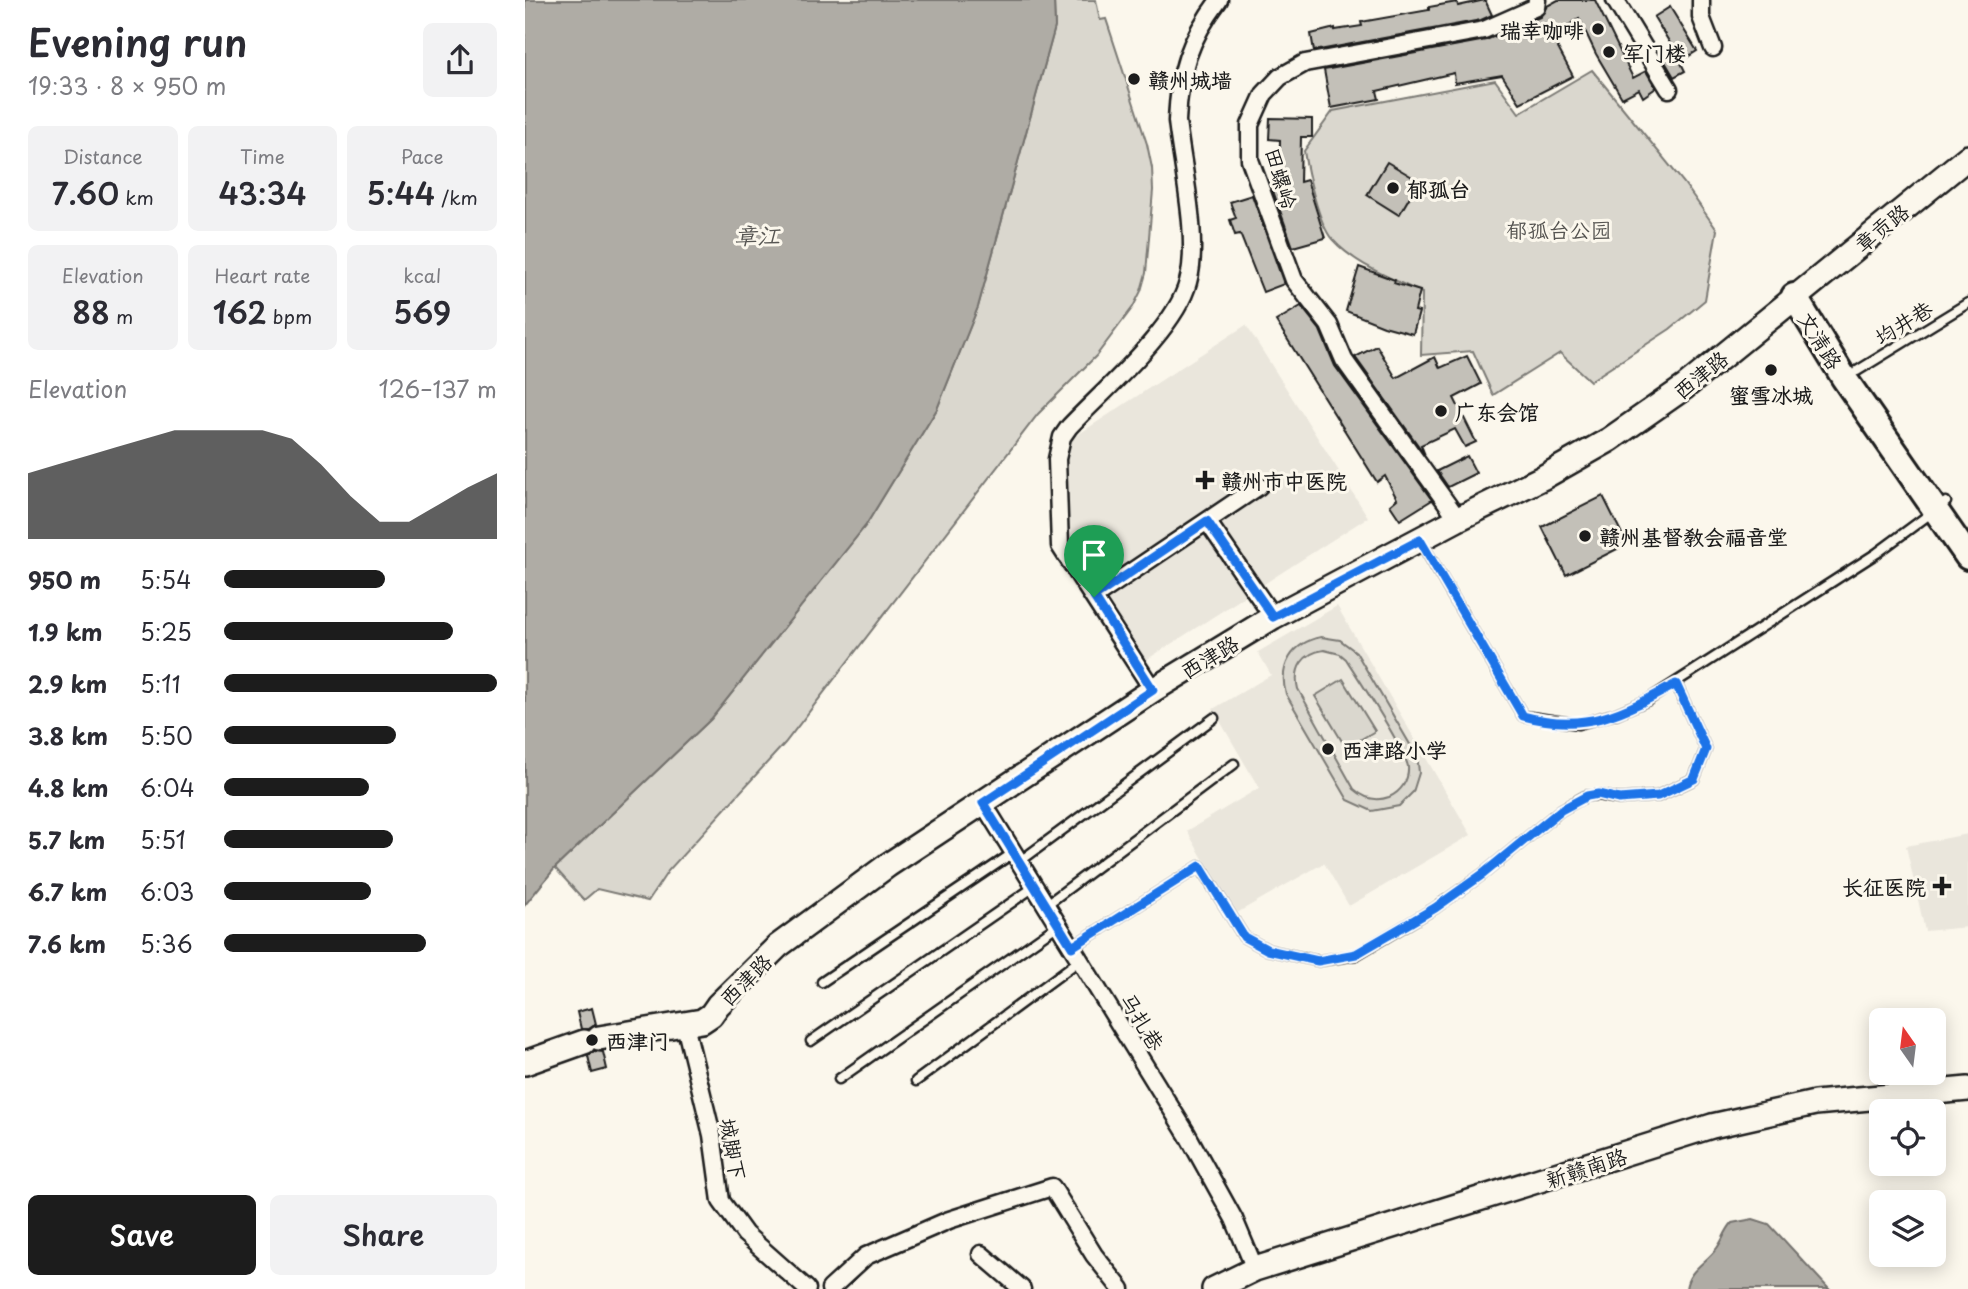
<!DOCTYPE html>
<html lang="en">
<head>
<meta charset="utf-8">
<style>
	:root { --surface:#fff; --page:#f2f2f3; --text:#2b2b33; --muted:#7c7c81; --accent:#1c1c1c }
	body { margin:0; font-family:"Playpen Sans","LXGW WenKai TC",sans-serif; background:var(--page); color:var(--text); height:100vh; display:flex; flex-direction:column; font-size:26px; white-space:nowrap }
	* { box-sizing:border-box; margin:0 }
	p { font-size:23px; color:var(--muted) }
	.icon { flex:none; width:38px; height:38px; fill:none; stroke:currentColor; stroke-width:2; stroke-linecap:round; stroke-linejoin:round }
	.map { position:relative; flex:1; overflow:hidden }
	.side { display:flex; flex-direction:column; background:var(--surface); width:525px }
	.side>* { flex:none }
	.needle { width:46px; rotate:346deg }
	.buttons { position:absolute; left:1344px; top:1008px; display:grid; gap:14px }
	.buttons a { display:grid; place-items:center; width:77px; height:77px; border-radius:10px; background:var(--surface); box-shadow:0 4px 18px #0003; font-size:35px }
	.pin { position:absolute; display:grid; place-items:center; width:60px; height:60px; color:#fff; margin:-72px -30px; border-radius:50% 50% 50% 0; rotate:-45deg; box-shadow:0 0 7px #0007 }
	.pin .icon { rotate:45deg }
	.round { display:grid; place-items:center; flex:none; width:74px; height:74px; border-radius:10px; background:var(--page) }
	.overview { display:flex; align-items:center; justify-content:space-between; height:119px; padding:0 28px }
	h1 { font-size:38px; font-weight:600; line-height:52px }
	.metrics { display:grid; grid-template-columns:repeat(3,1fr); gap:10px; height:119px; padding:7px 28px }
	.metrics div { display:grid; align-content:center; border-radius:10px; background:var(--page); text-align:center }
	.metrics b { font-size:30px; font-weight:600 }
	.metrics small { font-size:19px; font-weight:400 }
	.metrics p { font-size:19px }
	.chart { height:196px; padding:14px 28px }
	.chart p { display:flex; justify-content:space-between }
	.chart svg { width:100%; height:126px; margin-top:7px; fill:var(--accent); opacity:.7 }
	.button { display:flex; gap:14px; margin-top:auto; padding:14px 28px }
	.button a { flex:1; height:80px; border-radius:10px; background:var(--accent); color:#fff; font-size:28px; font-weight:600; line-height:80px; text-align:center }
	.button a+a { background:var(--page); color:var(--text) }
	ul { padding:0 28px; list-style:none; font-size:23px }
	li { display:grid; grid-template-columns:112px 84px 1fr; align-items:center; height:52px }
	li i { height:18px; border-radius:9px; background:var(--accent) }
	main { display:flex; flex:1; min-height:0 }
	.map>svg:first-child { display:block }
</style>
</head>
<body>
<main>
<section class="side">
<div class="overview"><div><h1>Evening run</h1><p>19:33 · 8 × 950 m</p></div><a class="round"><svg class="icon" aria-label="share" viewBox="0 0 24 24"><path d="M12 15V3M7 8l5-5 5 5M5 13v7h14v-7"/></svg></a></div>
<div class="metrics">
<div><p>Distance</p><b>7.60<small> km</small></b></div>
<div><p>Time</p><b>43:34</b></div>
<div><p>Pace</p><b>5:44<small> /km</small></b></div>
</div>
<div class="metrics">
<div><p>Elevation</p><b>88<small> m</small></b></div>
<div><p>Heart rate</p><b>162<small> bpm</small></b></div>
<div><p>kcal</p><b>569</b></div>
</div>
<div class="chart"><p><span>Elevation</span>126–137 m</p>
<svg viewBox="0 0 160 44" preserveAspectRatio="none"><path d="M0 44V21L10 18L20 15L30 12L40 9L50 6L60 6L70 6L80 6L90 9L100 18L110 29L120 38L130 38L140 32L150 26L160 21V44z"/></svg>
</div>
<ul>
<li><b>950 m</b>5:54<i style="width:59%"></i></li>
<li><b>1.9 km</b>5:25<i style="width:84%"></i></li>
<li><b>2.9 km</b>5:11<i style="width:100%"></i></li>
<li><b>3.8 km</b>5:50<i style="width:63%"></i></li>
<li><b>4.8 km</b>6:04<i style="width:53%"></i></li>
<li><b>5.7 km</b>5:51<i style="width:62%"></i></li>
<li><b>6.7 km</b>6:03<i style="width:54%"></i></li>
<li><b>7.6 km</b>5:36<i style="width:74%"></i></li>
</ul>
<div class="button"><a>Save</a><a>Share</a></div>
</section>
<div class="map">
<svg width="1443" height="1289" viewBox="0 0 1443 1289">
	<rect width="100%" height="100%" fill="#fbf7ec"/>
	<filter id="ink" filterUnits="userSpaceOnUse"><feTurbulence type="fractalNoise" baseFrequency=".0143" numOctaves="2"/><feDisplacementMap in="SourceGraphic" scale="14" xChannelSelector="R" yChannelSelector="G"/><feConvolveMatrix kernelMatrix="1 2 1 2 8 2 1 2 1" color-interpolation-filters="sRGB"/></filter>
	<g filter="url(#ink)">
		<path fill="#eae6dc" d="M721 325 843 517 618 662 542 542 540 443Z
			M812 606 946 835 824 906 799 863 710 914 662 831 734 788 688 709 746 675 733 652Z
			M1443 834V927L1400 931 1381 846Z"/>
		<path fill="#dad7ce" stroke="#7b7a75" stroke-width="2" fill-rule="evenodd" d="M529 0H571L575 20 581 19 622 144 627 168 628 190 621 273 616 291 608 307 571 356 513 414 260 743 143 871 123 901 72 889 59 900 30 868 186 719 341 525 412 409 453 307 530 27Z
			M1067 70 1159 183 1192 230 1180 300 1145 329 1065 381 1035 353 968 395 948 351 896 355 897 293C867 278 830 265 807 239 794 225 782 171 779 151L808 111 970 80 994 113Z
			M796 637 815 640 831 652 890 753 893 763 894 773 888 792 874 806 847 811 823 800 761 694C753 666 767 643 796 637ZM799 650 815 654 821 659C832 676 881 751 883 767 884 780 876 792 864 797 851 802 839 798 829 789L773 689C768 668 778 653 799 650Z
			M818 679 850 731 821 748 790 696Z"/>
		<path fill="#afaca5" stroke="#74726e" stroke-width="2" d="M0 0H529L530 27 453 307 412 409 341 525 186 719 30 868 0 905Z
			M1228 1219 1244 1224 1304 1289H1161C1163 1270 1181 1263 1192 1248 1198 1240 1200 1231 1207 1223Z"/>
		<path fill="#c3c0b8" stroke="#1c1c1c" stroke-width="2" d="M960 0 967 15 956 20 789 51 786 34 810 28V30L837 26 836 22 904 10V7L932 2 933 6Z
			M1033 0H1070L1108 78 1121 71 1131 88 1118 97 1114 89 1097 98 1071 54 1054 18 1027 37 1048 76 995 103 977 75 930 83 929 73 852 91 854 99 806 108 799 70 961 40 1015 17 1022 6Z
			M1145 7 1172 51 1156 61 1129 17Z
			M1151 53 1160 71 1149 77 1139 60Z
			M745 118 787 119V137H776L775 182 782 180 800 238 768 247 748 191 754 189 755 140 744 139Z
			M862 162 894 181 874 215 842 195Z
			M727 195 759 284 738 292 715 234 710 235 705 220 711 218 705 202Z
			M834 267 870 280 869 283 895 291 890 311 894 312 888 334 859 326 821 311Z
			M776 306 795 330 810 366 907 500 875 520 865 505 872 499 860 476 852 482 751 321Z
			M852 346 871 378 910 357 915 368 942 356 956 384 929 398 951 442 940 447 930 429 896 445 900 455 830 357Z
			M942 456 951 473 923 487 912 471Z
			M1078 496 1102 544 1041 575 1017 527Z
			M67 1008 71 1024 64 1029H56L52 1012Z
			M69 1051 78 1052 82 1069 67 1073 63 1056Z"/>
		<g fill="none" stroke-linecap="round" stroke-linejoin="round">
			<defs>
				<path id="lane" d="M1332 371 1443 303
					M896 542 998 716 1053 724 1090 714 1123 700 1352 553 1421 502
					M494 862 689 718
					M521 905 709 764
					M547 947 675 866 719 937 743 950 793 961 831 955 910 908 958 874 1036 810 1061 796 1073 795 1094 799 1133 796 1169 779 1181 749 1151 684
					M297 982 488 853
					M286 1041 509 887
					M314 1079 533 925
					M391 1081 555 960"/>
				<path id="street" d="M1090 0 1144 89
					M1176 0V17L1188 48
					M933 519 819 360 804 325 769 280 725 160V125L739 94 755 77 780 63 959 30 1011 7 1012 0
					M682 521 748 617
					M569 597 734 486
					M628 690 535 546 532 459 537 437 544 427C578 391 651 329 663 282 675 240 657 166 652 121 654 71 664 40 694 0
					M458 803 662 1134 709 1219 730 1269
					M160 1025 187 1135 196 1201 220 1234 282 1289
					M456 1254 497 1289
					M305 1289 341 1256 424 1220 527 1187 569 1255 596 1289"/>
				<path id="secondary" d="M74 1038 177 1021 186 1015 193 1005 253 946 363 865 628 690 748 617 933 519 1017 478 1084 440 1160 387 1443 157
					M0 1063 59 1042
					M689 1289 730 1269 1187 1126 1290 1103 1443 1089"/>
				<path id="primary" d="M1269 296 1319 378 1443 557"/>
			</defs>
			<use href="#lane" stroke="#1c1c1c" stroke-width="13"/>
			<use href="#street" stroke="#1c1c1c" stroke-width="21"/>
			<use href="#secondary" stroke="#1c1c1c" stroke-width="28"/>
			<use href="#primary" stroke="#1c1c1c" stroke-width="30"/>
			<use href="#lane" stroke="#fbf7ec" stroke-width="8"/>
			<use href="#street" stroke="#fbf7ec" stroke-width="16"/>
			<use href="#secondary" stroke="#fbf7ec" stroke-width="23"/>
			<use href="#primary" stroke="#fbf7ec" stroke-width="24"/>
		</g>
	</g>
	<g fill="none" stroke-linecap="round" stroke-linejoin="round" filter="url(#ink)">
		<defs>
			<path id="route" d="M682 521 748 617 895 540 998 716C1061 733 1097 714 1151 684L1181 749 1169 779 1133 796 1094 799 1073 794 1062 796 1036 810 958 874 910 908 831 954 793 961 743 950 719 937 675 866 547 947 458 803 628 690 569 597Z"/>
		</defs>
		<use href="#route" stroke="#fff" stroke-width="14"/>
		<use href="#route" stroke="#1a73e8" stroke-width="9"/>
	</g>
	<g fill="#1c1c1c" stroke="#fbf7ec" stroke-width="2.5">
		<circle cx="1073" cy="29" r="7"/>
		<circle cx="1084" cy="52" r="7"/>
		<circle cx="609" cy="79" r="7"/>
		<circle cx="868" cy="188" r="7"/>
		<circle cx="1246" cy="370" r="7"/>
		<circle cx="916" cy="411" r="7"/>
		<path d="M676.5 469.5h7v7h7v7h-7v7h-7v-7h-7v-7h7z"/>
		<circle cx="1060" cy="536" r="7"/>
		<circle cx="803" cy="749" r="7"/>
		<path d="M1413.5 875.5h7v7h7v7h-7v7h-7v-7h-7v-7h7z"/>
		<circle cx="67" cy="1040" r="7"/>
	</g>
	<g text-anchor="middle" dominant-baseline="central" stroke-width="6" stroke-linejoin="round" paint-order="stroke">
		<g font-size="21" font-weight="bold" fill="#1c1c1c" stroke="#fbf7ec" text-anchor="start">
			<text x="1059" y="29" text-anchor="end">瑞幸咖啡</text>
			<text x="1098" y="52">军门楼</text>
			<text x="623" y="79">赣州城墙</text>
			<text x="882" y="188">郁孤台</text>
			<text x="1246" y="394" text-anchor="middle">蜜雪冰城</text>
			<text x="930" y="411">广东会馆</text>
			<text x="696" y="480">赣州市中医院</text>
			<text x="1074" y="536">赣州基督教会福音堂</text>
			<text x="817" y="749">西津路小学</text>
			<text x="1401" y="886" text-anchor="end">长征医院</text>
			<text x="81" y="1040">西津门</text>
		</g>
		<g font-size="21" fill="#1c1c1c" stroke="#fbf7ec">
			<text transform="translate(757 178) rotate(74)">田螺岭</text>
			<text transform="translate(1356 227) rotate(-39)">章贡路</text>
			<text transform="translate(1378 322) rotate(-31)">均井巷</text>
			<text transform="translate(1296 340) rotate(58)">文清路</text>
			<text transform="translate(1175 374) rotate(-39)">西津路</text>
			<text transform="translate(684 656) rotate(-31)">西津路</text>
			<text transform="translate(220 979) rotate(-45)">西津路</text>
			<text transform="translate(618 1021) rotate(58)">马扎巷</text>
			<text transform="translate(209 1149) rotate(80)">城脚下</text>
			<text transform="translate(1061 1167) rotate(-18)">新赣南路</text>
		</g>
		<g font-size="21" fill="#555451" stroke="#fbf7ec">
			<text x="1034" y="229">郁孤台公园</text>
		</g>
		<g font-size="23" font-style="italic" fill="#575653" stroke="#fbf7ec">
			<text x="232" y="234">章江</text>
		</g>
	</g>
</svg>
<div class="buttons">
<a><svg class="needle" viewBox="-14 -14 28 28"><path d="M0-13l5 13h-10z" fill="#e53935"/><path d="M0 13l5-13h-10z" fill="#7c7c81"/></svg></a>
<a><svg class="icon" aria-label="locate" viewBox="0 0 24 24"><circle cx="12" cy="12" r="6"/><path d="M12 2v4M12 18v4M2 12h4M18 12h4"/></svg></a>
<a><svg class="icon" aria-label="layers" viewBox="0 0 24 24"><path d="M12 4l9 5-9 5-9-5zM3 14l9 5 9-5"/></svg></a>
</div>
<div class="pin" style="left:569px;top:597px;background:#1e9e55"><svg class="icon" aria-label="arrive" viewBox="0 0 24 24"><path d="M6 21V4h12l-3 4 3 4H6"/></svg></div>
</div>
</main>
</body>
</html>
